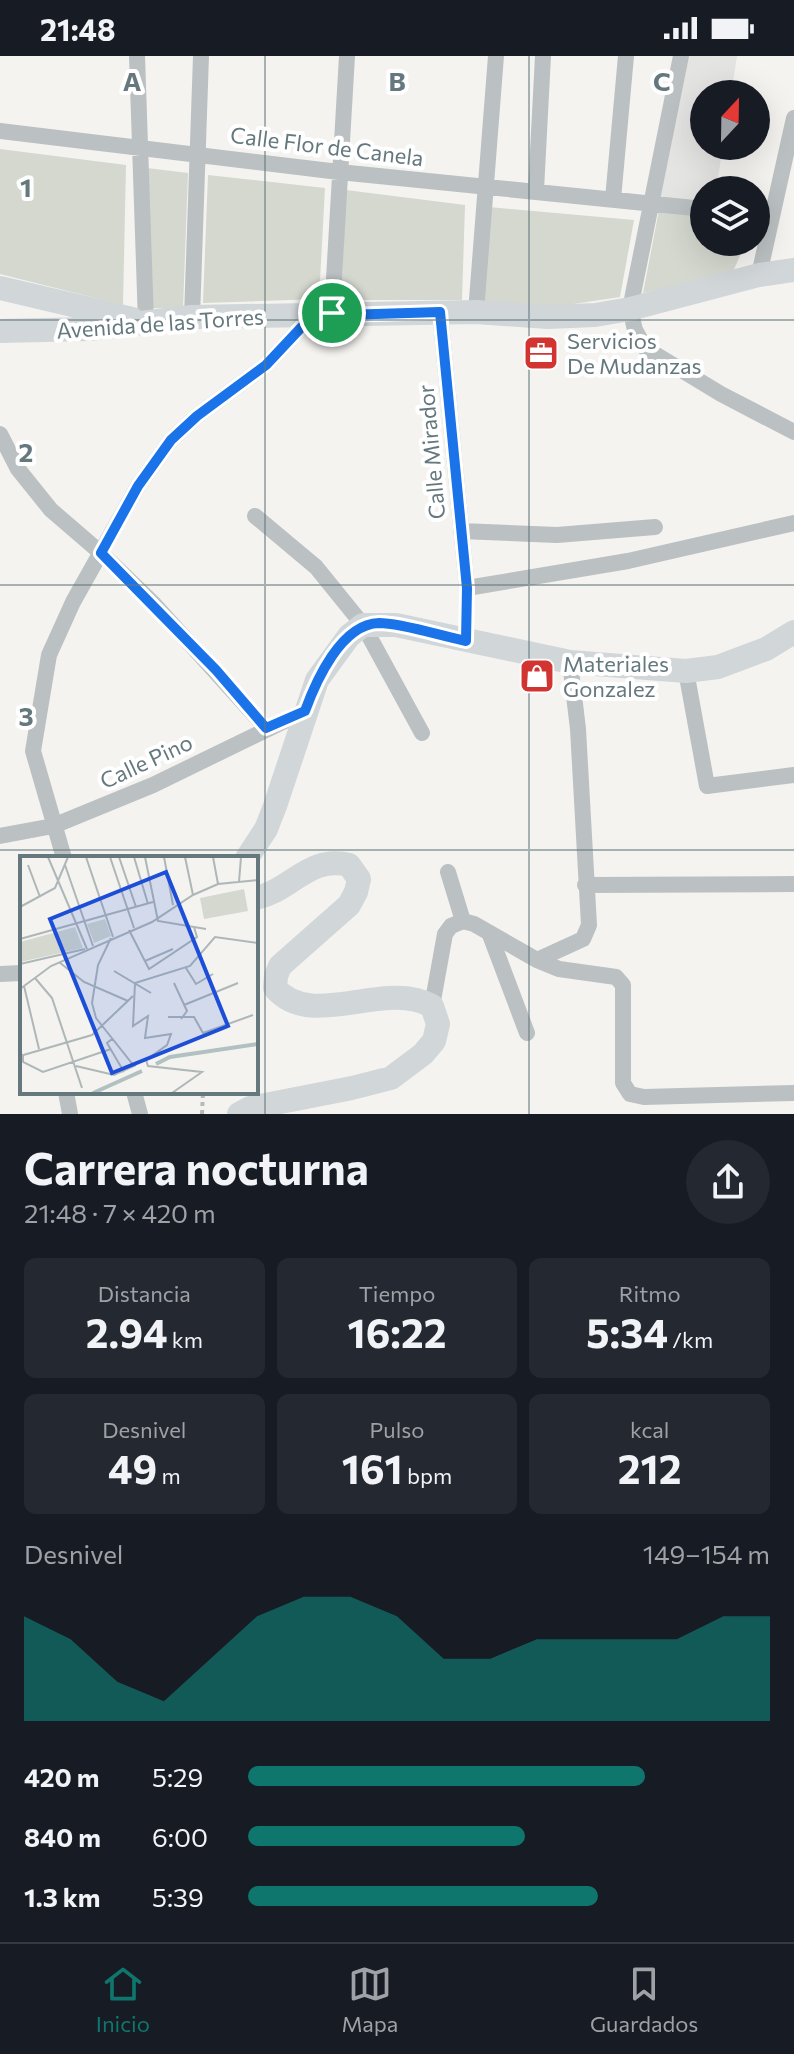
<!DOCTYPE html>
<html lang="es">
<head>
<meta charset="utf-8">
<style>
	:root { --surface:#171b24; --page:#242831; --text:#f1f3f6; --muted:#9ea1a6; --line:#363941; --accent:#0f766e }
	body { margin:0; font-family:Commissioner,sans-serif; background:var(--page); color:var(--text); height:100vh; display:flex; flex-direction:column; font-size:30px; white-space:nowrap }
	* { box-sizing:border-box; margin:0 }
	p { font-size:26px; color:var(--muted) }
	.icon { flex:none; width:44px; height:44px; fill:none; stroke:currentColor; stroke-width:2; stroke-linecap:round; stroke-linejoin:round }
	.map { position:relative; height:1058px; overflow:hidden }
	.panel { display:flex; flex-direction:column; background:var(--surface); flex:1 }
	.panel>* { flex:none }
	.needle { width:52px; rotate:22deg }
	.controls { position:absolute; left:690px; top:24px; display:grid; gap:16px }
	.controls a { display:grid; place-items:center; width:80px; height:80px; border-radius:50%; background:var(--surface); box-shadow:0 8px 32px #0002; font-size:40px }
	.pin { position:absolute; display:grid; place-items:center; width:68px; height:68px; color:#fff; margin:-34px; border:4px solid #fff; border-radius:50%; box-shadow:0 2px 8px #0007 }
	.round { display:grid; place-items:center; flex:none; width:84px; height:84px; border-radius:42px; background:var(--page) }
	.head { display:flex; align-items:center; justify-content:space-between; height:136px; padding:0 24px }
	h1 { font-size:44px; font-weight:700; line-height:60px }
	.metrics { display:grid; grid-template-columns:repeat(3,1fr); gap:12px; height:136px; padding:8px 24px }
	.metrics div { display:grid; align-content:center; border-radius:12px; background:var(--page); text-align:center }
	.metrics b { font-size:40px; font-weight:700 }
	.metrics small { font-size:22px; font-weight:400 }
	.metrics p { font-size:22px }
	.chart { height:224px; padding:16px 24px }
	.chart p { display:flex; justify-content:space-between }
	.chart svg { width:100%; height:144px; margin-top:8px; fill:var(--accent); opacity:.7 }
	ul { padding:0 24px; list-style:none; font-size:26px }
	li { display:grid; grid-template-columns:128px 96px 1fr; align-items:center; height:60px }
	li i { height:20px; border-radius:10px; background:var(--accent) }
	.status { display:flex; justify-content:space-between; align-items:center; height:56px; padding:0 40px; background:var(--surface); direction:ltr }
	.status svg { height:22px; fill:currentColor }
	.tab-bar { display:flex; justify-content:space-around; align-items:center; height:112px; border-top:2px solid var(--line); background:var(--surface); font-size:22px; color:var(--muted) }
	.tab-bar a { display:grid; justify-items:center; gap:4px }
	.tab-bar .selected { color:var(--accent) }
	.map>svg:first-child { display:block }
</style>
</head>
<body>
<div class="status"><b>21:48</b><svg viewBox="0 0 49 12"><path d="M0 12V9h3v3zM5 12V6h3v6zM10 12V3h3v9zM15 12V0h3v12zM26 1h20v11H26zM47 4h2v5h-2z"/></svg></div>
<div class="map">
<svg width="794" height="1058" viewBox="0 0 794 1058">
	<rect width="100%" height="100%" fill="#f4f3f0"/>
	<path fill="#e4e4e3" d="M689 0H737L731 38H704V90H723L716 134H704V146L660 143Z"/>
	<path fill="#d4d8cf" d="M0 93 126 109 123 249 0 218Z
		M147 112 188 117 183 253 150 252Z
		M208 119 325 132 319 243 203 247Z
		M346 134 465 149 462 244H341Z
		M489 151 634 164 620 241 547 252 483 246Z
		M659 154 704 158V186H746L732 218 643 237Z"/>
	<g fill="none" stroke-linecap="round" stroke-linejoin="round">
		<path stroke="#b5b9ba" stroke-width="4" stroke-dasharray="4 4" stroke-linecap="butt" d="M202 1058 203 1036"/>
		<path stroke="#bbc0c2" stroke-width="16" d="M137 0 146 267
			M681 0 630 253 635 274 645 292 721 338 794 376
			M0 75 339 116 704 153
			M536 134 543 0
			M613 143 626 0
			M759 219 794 62
			M440 256 467 532 628 505 794 467
			M476 256 496 0
			M332 257 347 0
			M192 261 201 0
			M0 378 18 413 51 454 101 497 154 548 266 672
			M255 460 316 511 363 569 422 677
			M461 475 557 479 655 471
			M686 615 707 730 794 719
			M0 780 53 770 153 729 305 655
			M64 802 33 695 49 599 73 546 138 430 171 384 197 360 266 309 312 260
			M448 816 463 865
			M585 829 794 828
			M463 865 474 868 537 904 559 913 616 921 623 929V1027L630 1038 644 1041 794 1037
			M490 879 527 977
			M537 904 583 883 589 869 578 673 570 606
			M0 918 22 917
			M432 950 445 878 451 870 463 865
			M66 1036 70 1058
			M134 1036 140 1058"/>
		<path stroke="#d1d6d9" stroke-width="24" d="M0 232 132 263
			M0 275 89 273 192 261 476 256 548 261 595 259 630 253 759 219 794 214
			M247 802 266 773 275 750 317 624 349 580 363 569H396L570 606 686 615 718 611 766 593 794 576
			M239 1058 250 1052 352 1032 391 1022 423 998 434 985 438 968 432 950C385 923 311 975 275 932L276 920 280 910 349 849 356 836 359 823 349 809C309 799 292 834 256 842"/>
	</g>
	<g fill="none" stroke-linecap="round" stroke-linejoin="round">
		<defs>
			<path id="route" d="M440 256 467 532 466 585C441 580 402 567 379 567 341 568 316 625 305 655L266 672 216 614 101 497 138 430 171 384 197 360 266 309 312 260Z"/>
		</defs>
		<use href="#route" stroke="#fff" stroke-width="16"/>
		<use href="#route" stroke="#1a73e8" stroke-width="10"/>
	</g>
	<path fill="none" stroke="#65787e" stroke-width="2" stroke-opacity="0.55" d="M265 0V1058M529 0V1058M0 264H794M0 529H794M0 794H794"/>
	<defs>
		<symbol id="office-square" viewBox="-11 -11 22 22"><rect x="-9" y="-9" width="18" height="18" rx="4" fill="#d23531" stroke="#fff"/><path d="M-6-3h4V-5.5h4V-3h4V5H-6ZM-1-4.5V-3h2v-1.5ZM-6 0V1H6V0Z" fill="#fff"/></symbol>
		<symbol id="shop-square" viewBox="-11 -11 22 22"><rect x="-9" y="-9" width="18" height="18" rx="4" fill="#d23531" stroke="#fff"/><path d="M-5-2.5h2.3a2.7 3.5 0 0 1 5.4 0H5L5.5 6h-11ZM-1.5-2.5h3a1.5 2.3 0 0 0-3 0Z" fill="#fff"/></symbol>
	</defs>
	<g fill-rule="evenodd">
		<use href="#office-square" x="521" y="277" width="40" height="40"/>
		<use href="#shop-square" x="517" y="600" width="40" height="40"/>
	</g>
	<g text-anchor="middle" dominant-baseline="central" stroke-width="8" stroke-linejoin="round" paint-order="stroke">
		<g font-size="22" fill="#65787e" stroke="#fff">
			<text transform="translate(327 90) rotate(7)">Calle Flor de Canela</text>
			<text transform="translate(160 267) rotate(-4)">Avenida de las Torres</text>
			<text transform="translate(431 396) rotate(-95)">Calle Mirador</text>
			<text transform="translate(146 705) rotate(-25)">Calle Pino</text>
		</g>
		<g font-size="22" fill="#65787e" stroke="#fff" text-anchor="start">
			<text x="567" y="284">Servicios<tspan x="567" dy="25">De Mudanzas</tspan></text>
			<text x="563" y="607">Materiales<tspan x="563" dy="25">Gonzalez</tspan></text>
		</g>
	</g>
	<g transform="translate(20 800)">
		<rect width="238" height="238" fill="#f4f3f0"/>
		<path d="M224 33 228 55 184 63 180 42ZM85 63 91 80 74 87 67 68ZM55 71 63 92 0 106V86Z" fill="#d4d8cf"/>
		<path fill="none" stroke="#b1c0c1" stroke-width="4" d="M136 208 150 201 238 188M73 237 122 215"/>
		<path fill="none" stroke="#aeb7b8" stroke-width="2" d="M28 1 67 93M66 1 93 81M90 1 114 72M99 1 116 51M114 1 128 48M125 1 138 65 186 73M144 1 153 49M165 1 173 39M193 1 198 28M8 9 20 41M45 9 73 90M219 26 221 1M0 51 35 32 48 1M109 74 129 113 177 81 174 71M91 82 78 109 72 147 76 162 114 210M0 83 133 46M125 105 153 93M39 106 64 126 108 145M0 108 65 93M166 112 176 128 193 118M94 115 131 137M15 122 32 142 62 232M154 127 167 155 161 163M4 130 19 193M0 133 31 110 132 66 173 39 198 28 238 24M164 149 218 127M148 161H174L183 177 233 159M92 183 87 187 104 216M3 199V206L23 216 91 193M0 200 72 179 113 140M56 210 94 219 116 209M152 237 182 216 128 210 126 204 147 189 151 178 125 182 128 160 113 170 115 127 170 110 195 81 238 87"/>
		<path fill="#1d4ed8" fill-opacity="0.15" stroke="#1d4ed8" stroke-width="4" d="M146 16 208 170 92 217 30 63Z"/>
		<rect width="238" height="238" fill="none" stroke="#65787e" stroke-width="4"/>
	</g>
	<g font-size="26" text-anchor="middle" font-weight="bold" fill="#65787e" stroke="#fff" stroke-width="8" stroke-linejoin="round" paint-order="stroke">
		<text x="132" y="35">A</text>
		<text x="397" y="35">B</text>
		<text x="662" y="35">C</text>
		<text x="26" y="141">1</text>
		<text x="26" y="406">2</text>
		<text x="26" y="670">3</text>
	</g>
</svg>
<div class="controls">
<a><svg class="needle" viewBox="-14 -14 28 28"><path d="M0-13l5 13h-10z" fill="#e53935"/><path d="M0 13l5-13h-10z" fill="#9ea1a6"/></svg></a>
<a><svg class="icon" aria-label="layers" viewBox="0 0 24 24"><path d="M12 4l9 5-9 5-9-5zM3 14l9 5 9-5"/></svg></a>
</div>
<div class="pin" style="left:332px;top:257px;background:#1e9e55"><svg class="icon" aria-label="arrive" viewBox="0 0 24 24"><path d="M6 21V4h12l-3 4 3 4H6"/></svg></div>
</div>
<section class="panel">
<div class="head"><div><h1>Carrera nocturna</h1><p>21:48 · 7 × 420 m</p></div><a class="round"><svg class="icon" aria-label="share" viewBox="0 0 24 24"><path d="M12 15V3M7 8l5-5 5 5M5 13v7h14v-7"/></svg></a></div>
<div class="metrics">
<div><p>Distancia</p><b>2.94<small> km</small></b></div>
<div><p>Tiempo</p><b>16:22</b></div>
<div><p>Ritmo</p><b>5:34<small> /km</small></b></div>
</div>
<div class="metrics">
<div><p>Desnivel</p><b>49<small> m</small></b></div>
<div><p>Pulso</p><b>161<small> bpm</small></b></div>
<div><p>kcal</p><b>212</b></div>
</div>
<div class="chart"><p><span>Desnivel</span>149–154 m</p>
<svg viewBox="0 0 160 44" preserveAspectRatio="none"><path d="M0 44V12L10 19L20 32L30 38L40 25L50 12L60 6L70 6L80 12L90 25L100 25L110 19L120 19L130 19L140 19L150 12L160 12V44z"/></svg>
</div>
<ul>
<li><b>420 m</b>5:29<i style="width:76%"></i></li>
<li><b>840 m</b>6:00<i style="width:53%"></i></li>
<li><b>1.3 km</b>5:39<i style="width:67%"></i></li>
</ul>
</section>
<nav class="tab-bar">
<a class="selected"><svg class="icon" aria-label="home" viewBox="0 0 24 24"><path d="M3 11l9-7 9 7M6 9v11h12V9"/></svg>Inicio</a>
<a><svg class="icon" aria-label="map" viewBox="0 0 24 24"><path d="M3 6l6-2 6 2 6-2v14l-6 2-6-2-6 2zM9 4v14M15 6v14"/></svg>Mapa</a>
<a><svg class="icon" aria-label="saved" viewBox="0 0 24 24"><path d="M7 4h10v16l-5-4-5 4z"/></svg>Guardados</a>
</nav>
</body>
</html>
